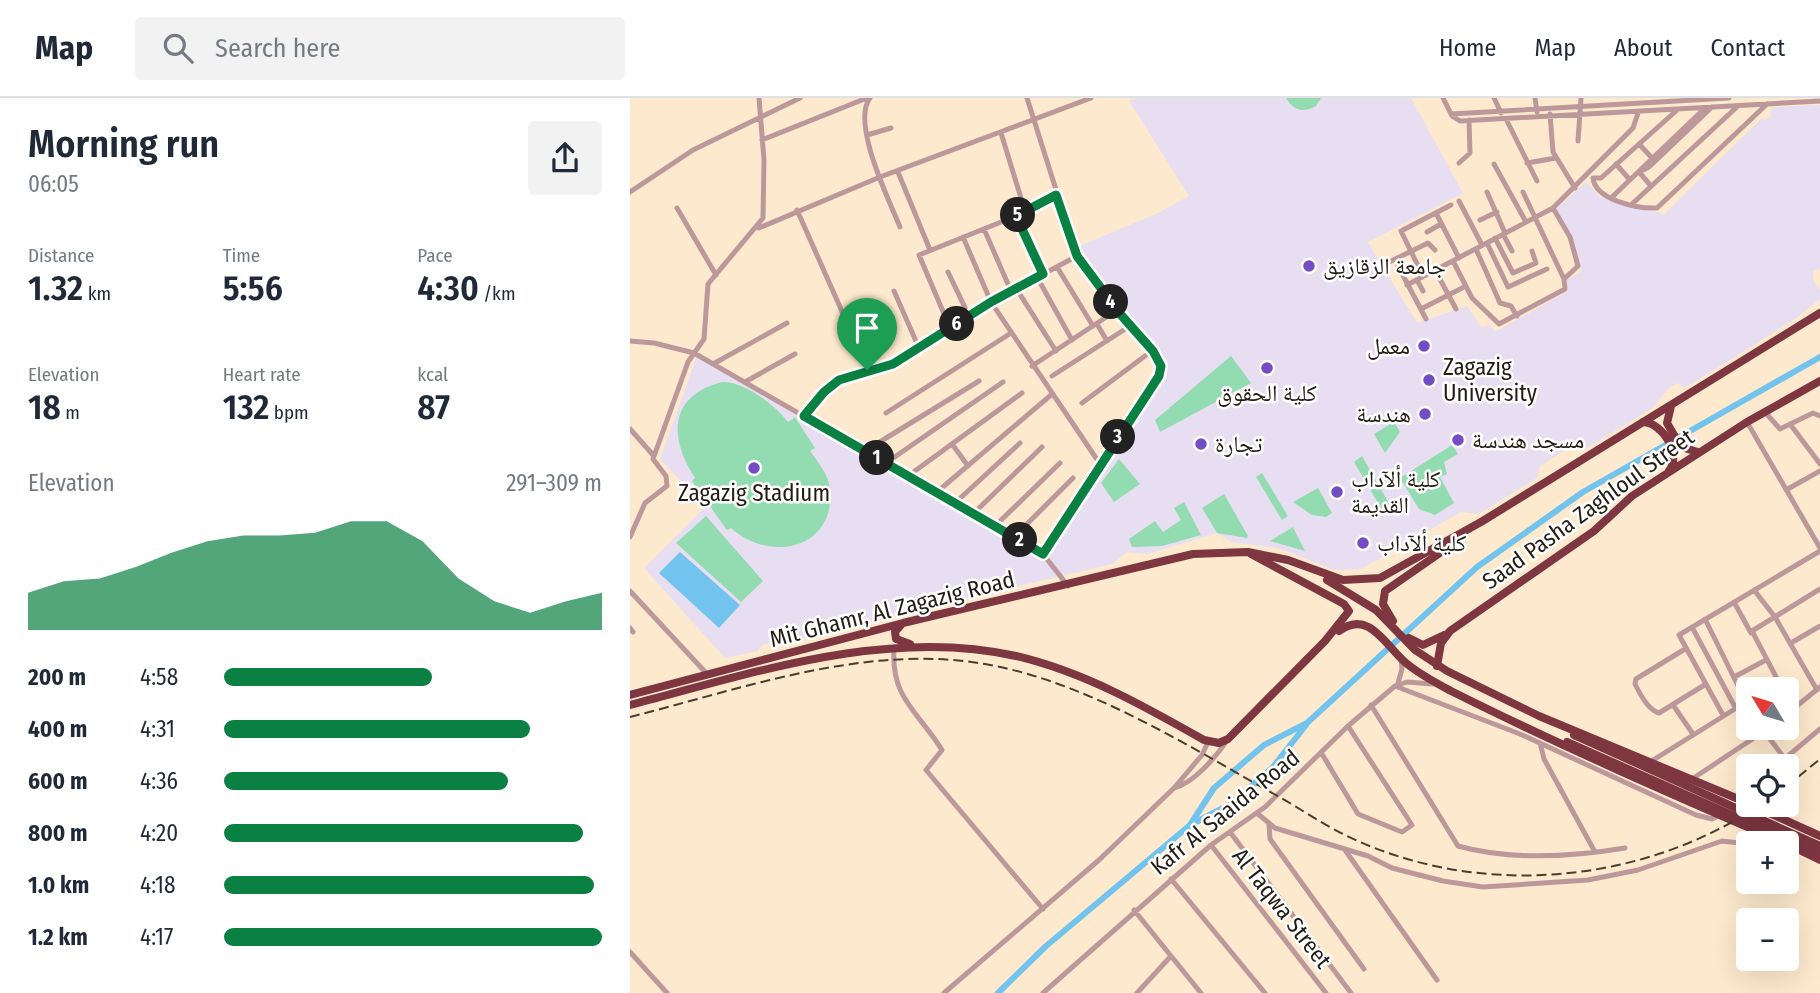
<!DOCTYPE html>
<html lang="en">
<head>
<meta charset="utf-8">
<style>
	:root { --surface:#fff; --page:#f2f2f3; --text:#1f2937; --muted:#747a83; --line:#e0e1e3; --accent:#0b8043 }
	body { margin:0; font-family:"Fira Sans Condensed","Noto Naskh Arabic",sans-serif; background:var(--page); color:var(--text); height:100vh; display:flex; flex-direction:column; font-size:26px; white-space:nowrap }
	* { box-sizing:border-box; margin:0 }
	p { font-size:23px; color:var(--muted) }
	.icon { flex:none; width:38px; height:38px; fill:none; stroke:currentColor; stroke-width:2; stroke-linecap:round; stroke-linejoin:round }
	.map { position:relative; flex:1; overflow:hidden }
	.details { display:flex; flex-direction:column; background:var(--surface); width:630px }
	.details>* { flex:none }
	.needle { width:46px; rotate:308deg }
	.buttons { position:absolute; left:1106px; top:579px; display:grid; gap:14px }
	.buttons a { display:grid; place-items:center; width:63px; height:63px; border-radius:7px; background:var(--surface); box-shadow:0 7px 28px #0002; font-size:35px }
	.pin { position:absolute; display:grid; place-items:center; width:60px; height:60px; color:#fff; margin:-72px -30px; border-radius:50% 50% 50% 0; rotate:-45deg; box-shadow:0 0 7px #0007 }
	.pin .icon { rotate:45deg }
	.km { position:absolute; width:35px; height:35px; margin:-18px; border-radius:50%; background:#222; color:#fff; font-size:19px; line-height:35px; text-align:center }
	.round { display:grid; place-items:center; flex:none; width:74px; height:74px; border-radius:7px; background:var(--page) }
	.headline { display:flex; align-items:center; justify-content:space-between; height:119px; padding:0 28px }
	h1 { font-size:38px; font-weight:600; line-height:52px }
	.metrics { display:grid; grid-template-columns:repeat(3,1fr); gap:10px; height:119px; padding:7px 28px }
	.metrics div { display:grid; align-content:center }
	.metrics b { font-size:35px; font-weight:600 }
	.metrics small { font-size:19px; font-weight:400 }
	.metrics p { font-size:19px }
	.chart { height:196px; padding:14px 28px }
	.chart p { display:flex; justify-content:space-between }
	.chart svg { width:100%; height:126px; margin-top:7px; fill:var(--accent); opacity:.7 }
	ul { padding:0 28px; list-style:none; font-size:23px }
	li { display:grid; grid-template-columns:112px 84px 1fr; align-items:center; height:52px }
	li i { height:18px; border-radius:9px; background:var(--accent) }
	header { display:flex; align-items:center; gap:42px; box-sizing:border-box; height:98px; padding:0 35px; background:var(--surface); border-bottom:2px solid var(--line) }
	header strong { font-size:33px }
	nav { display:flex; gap:38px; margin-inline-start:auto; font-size:24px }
	.search { width:490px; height:63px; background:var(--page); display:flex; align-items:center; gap:18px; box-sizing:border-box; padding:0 24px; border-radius:7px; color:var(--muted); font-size:26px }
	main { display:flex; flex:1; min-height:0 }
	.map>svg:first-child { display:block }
</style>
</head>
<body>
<header>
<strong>Map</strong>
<div class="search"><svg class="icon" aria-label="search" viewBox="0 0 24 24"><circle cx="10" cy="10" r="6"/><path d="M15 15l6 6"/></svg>Search here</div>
<nav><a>Home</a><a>Map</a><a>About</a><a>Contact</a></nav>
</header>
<main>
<section class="details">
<div class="headline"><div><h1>Morning run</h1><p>06:05</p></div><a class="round"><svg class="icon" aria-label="share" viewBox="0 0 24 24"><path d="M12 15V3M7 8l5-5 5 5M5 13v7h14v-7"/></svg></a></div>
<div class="metrics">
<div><p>Distance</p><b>1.32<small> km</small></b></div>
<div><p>Time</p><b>5:56</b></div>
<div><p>Pace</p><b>4:30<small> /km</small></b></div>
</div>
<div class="metrics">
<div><p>Elevation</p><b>18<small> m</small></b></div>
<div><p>Heart rate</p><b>132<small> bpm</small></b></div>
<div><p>kcal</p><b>87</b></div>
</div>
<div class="chart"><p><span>Elevation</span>291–309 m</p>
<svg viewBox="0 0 160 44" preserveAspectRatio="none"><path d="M0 44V31L10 27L20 26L30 22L40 17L50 13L60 11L70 11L80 10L90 6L100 6L110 13L120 26L130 34L140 38L150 34L160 31V44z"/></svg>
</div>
<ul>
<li><b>200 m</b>4:58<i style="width:55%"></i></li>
<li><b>400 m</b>4:31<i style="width:81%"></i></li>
<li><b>600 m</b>4:36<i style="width:75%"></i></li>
<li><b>800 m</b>4:20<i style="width:95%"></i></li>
<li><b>1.0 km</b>4:18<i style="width:98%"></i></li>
<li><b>1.2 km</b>4:17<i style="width:100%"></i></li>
</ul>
</section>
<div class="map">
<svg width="1190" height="895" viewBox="0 0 1190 895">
	<rect width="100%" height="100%" fill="#fde9cd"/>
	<path fill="#e8def2" d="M506 0H781L833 95 738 144 787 225 837 208 852 230 859 226 865 234 938 193 936 182 951 174 943 142 925 112 956 84 970 99 1034 116 1132 20 1135 22 1141 17 1140 13 1144 9 1190 7V170L1183 173V182L1190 193V201L1165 221 1055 290 1048 285 1040 289 1021 311 954 352 943 347 910 368 907 380 849 416 831 414 731 471 704 472 648 450 601 444 587 435 517 456 497 454 482 466 330 502 319 500 308 508 155 545 149 542 132 547 128 553 95 560 14 470 75 409 30 361 67 258 412 462 509 311 536 274 521 244 495 219 445 150 528 115 559 98 499 3Z"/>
	<path fill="#93dbb0" d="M656 0H691L686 8C673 15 664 13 656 0Z
		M601 258 621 285 530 334 525 322Z
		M92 284C114 283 145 307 158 324L165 319 185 350 180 353C187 363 197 375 199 386 210 449 142 467 101 430L97 432 62 383 65 380C39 340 38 298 92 284Z
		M764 324 770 334 755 355 744 336Z
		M822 347 828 356 814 364 817 376 810 379 824 405 805 417 789 411 770 380Z
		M732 358 764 414 755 417 724 364Z
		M489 361 510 386 484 404 471 385Z
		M632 375 658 418 652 422 626 379Z
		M688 390 702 415 696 419 682 417 663 404Z
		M594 396 618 438 617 440 587 435 572 410Z
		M554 404 571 437 532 448 502 449 499 441 525 423 533 434 551 422 544 410Z
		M76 418 133 483 111 504 46 445Z
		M663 429 675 453 640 443Z"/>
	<path fill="#72c3ed" d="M50 454 110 507 89 530 29 475Z"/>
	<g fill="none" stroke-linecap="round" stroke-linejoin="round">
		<path stroke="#72c3ed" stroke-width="6" d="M562 726 601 706 643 669 676 627
			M368 895 415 849 560 727 584 690 634 647 677 625 847 469 953 394 1190 259"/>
		<path stroke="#bd989b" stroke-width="5" d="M240 0C221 25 259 102 270 129
			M397 0 447 158 491 217 523 252 531 268 529 278 413 456
			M813 0 822 18 830 23 1190 3
			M864 0 871 15
			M905 0 907 14
			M821 16 1099 0
			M920 16 923 54 945 90
			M876 21 907 83
			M371 35 395 113
			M237 37 261 30
			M132 42 237 0
			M948 43 951 0
			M1009 46 1022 60
			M829 65 840 55 839 22
			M897 65 926 60
			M864 66 896 124
			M986 66 1000 82
			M268 74 300 152
			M1009 74 1019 69 1082 9
			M1009 74 1021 88
			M963 80C965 102 1008 111 1027 110L1137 6
			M963 80H971L1046 13
			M0 94 63 52 170 0
			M857 94 875 135
			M981 100 1075 10
			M829 103 852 147
			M1002 106 1108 8
			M47 110 86 177
			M923 110 940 139 948 168 934 181
			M167 112 238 272
			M806 115 829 160
			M386 118 413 176
			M850 122 867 114
			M129 130 250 79 461 0
			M354 131 381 193
			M797 134 811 126
			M873 136 882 153
			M333 139 361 204 470 366
			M865 140 883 175 906 165 902 153
			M857 145 878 189 917 171
			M846 151 870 205 881 208 887 218
			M823 163 842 200 869 226 935 191 934 181 893 94
			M755 166 798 145 805 152
			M768 168 796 221
			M427 169 463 228
			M805 172 826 211
			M318 174 339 218
			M793 178 771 133 821 107
			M407 179 442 242
			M787 182 793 193
			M777 187 923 110 1003 30 1008 15
			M386 190 426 253
			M264 193 289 250
			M791 211 836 188
			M467 226 477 243
			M320 230 289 157 386 118 426 97
			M0 243 24 245 64 255 413 456 438 488
			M83 266 157 225
			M402 268 487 212
			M422 278 500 228
			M115 284 165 256
			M452 305 523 252
			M1135 314 1150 331 1183 315 1190 318
			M256 315 381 235
			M174 318 194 294 210 282 263 266 361 204 447 158
			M1117 324 1190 450
			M1160 326 1190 366
			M0 331 24 358
			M322 346 338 368
			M235 353 349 283
			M256 365 373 284
			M278 378 392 295
			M1156 392 1190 373
			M307 394 421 297
			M325 405 390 345
			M344 415 412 349
			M365 428 430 365
			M0 439 15 405 37 388 36 378 23 361 58 264 74 241 78 186 133 120 134 62 129 0
			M384 439 443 380
			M1124 492 1145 519 1187 592
			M0 493 78 577
			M1104 504 1121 535
			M1075 521 1118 608
			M1062 529 1105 609
			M0 530 3 534
			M1161 545 1190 528
			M264 551C261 601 288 613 312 652L296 672 413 811
			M1055 551 1006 581 1005 586C1010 596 1018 612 1029 615L1076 586
			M1104 579 1136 562
			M768 585 772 571 771 561
			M765 588 890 636 1066 717 1082 721 1089 717
			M1153 592 1122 533 1190 491
			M1157 598 1165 609
			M741 607 828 748C882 763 941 759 995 750
			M1043 607 1063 636
			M1157 616 1190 589
			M1093 617 1049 537 1190 453
			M1134 633 1155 661
			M910 645 914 661 965 754
			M692 656 728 716 772 734 782 727 718 628
			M1020 664 1116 604
			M1146 668 1190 631
			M1062 681 1139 630
			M544 690C564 685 587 658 598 641
			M1107 701 1118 692
			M628 716 645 730 738 758 762 770 813 783 853 789 958 782 1008 772 1092 743 1118 746
			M639 726 640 741 734 871
			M600 734 721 895
			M581 747 696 895
			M715 752 807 882
			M541 781 635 895
			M504 812 541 858 507 895
			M0 854 37 895
			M541 858 571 895
			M314 895 469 762 544 690 572 657 578 644
			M413 895 581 747 635 709 718 628 765 588 777 584 803 586"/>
		<path stroke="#7e3641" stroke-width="8" d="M1041 308 1037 325 1051 349 1068 354
			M1013 324C1033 325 1052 356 1039 373
			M697 482 746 512 785 552 817 573 909 618 1118 705
			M763 523 753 506 755 493 817 450
			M271 527 265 534 266 541 280 546
			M709 533C739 511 755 547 776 565 789 576 806 585 821 593 931 648 1043 697 1157 746
			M779 540 793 547 814 537
			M807 568 811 545 820 533 964 433 1002 398 1117 324 1190 283
			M0 597 273 525 563 456 618 454 658 462 713 482 750 480 851 424 1190 215
			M0 607C123 575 258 529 386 558 454 574 514 608 574 642L589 645 598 641 695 543 719 513 714 506 621 456
			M1122 707 1190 738
			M1157 746 1190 762"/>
		<path stroke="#473e31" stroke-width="2" stroke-dasharray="10 5" stroke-linecap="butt" d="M0 619C115 590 240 544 360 567 458 585 557 647 644 696 668 709 692 726 717 738 848 801 1010 787 1130 707
			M1157 688 1190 661"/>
		<path stroke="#7e3641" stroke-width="8" d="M944 637 1190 748
			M937 644 1190 756"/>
	</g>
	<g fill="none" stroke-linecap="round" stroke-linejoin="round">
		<defs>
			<path id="route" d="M426 97 447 158 491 217 523 253 531 268 529 278 413 456 174 318 194 294 209 282 263 266 361 204 413 176 386 118Z"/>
		</defs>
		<use href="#route" stroke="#fff" stroke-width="14"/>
		<use href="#route" stroke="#0b8043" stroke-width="9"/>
	</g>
	<g fill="#734dc6" stroke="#fff" stroke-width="2.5">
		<circle cx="679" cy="168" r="7"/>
		<circle cx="794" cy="248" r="7"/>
		<circle cx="637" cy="270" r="7"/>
		<circle cx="799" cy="282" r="7"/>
		<circle cx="795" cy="316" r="7"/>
		<circle cx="828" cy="342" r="7"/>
		<circle cx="571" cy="346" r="7"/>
		<circle cx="124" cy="370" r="7"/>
		<circle cx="707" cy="394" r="7"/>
		<circle cx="733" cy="445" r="7"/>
	</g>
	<g text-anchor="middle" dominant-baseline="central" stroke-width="5" stroke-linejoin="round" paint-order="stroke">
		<g font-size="23" fill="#231c12" stroke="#fff" text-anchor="start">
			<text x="693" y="168">جامعة الزقازيق</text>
			<text x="780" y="248" text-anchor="end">معمل</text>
			<text x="813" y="269">Zagazig<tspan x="813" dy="26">University</tspan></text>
			<text x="637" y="295" text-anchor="middle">كلية الحقوق</text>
			<text x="781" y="316" text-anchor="end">هندسة</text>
			<text x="842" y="342">مسجد هندسة</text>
			<text x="585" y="346">تجارة</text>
			<text x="721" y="381">كلية ألآداب<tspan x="721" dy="26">القديمة</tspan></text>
			<text x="124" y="395" text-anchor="middle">Zagazig Stadium</text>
			<text x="747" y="445">كلية ألآداب</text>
		</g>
		<g font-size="23" fill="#231c12" stroke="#fff">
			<text transform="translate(958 411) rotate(-36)">Saad Pasha Zaghloul Street</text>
			<text transform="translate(262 511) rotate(-14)">Mit Ghamr, Al Zagazig Road</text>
			<text transform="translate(595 714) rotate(-39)">Kafr Al Saaida Road</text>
			<text transform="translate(652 810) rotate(52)">Al Taqwa Street</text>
		</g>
	</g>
</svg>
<div class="buttons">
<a><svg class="needle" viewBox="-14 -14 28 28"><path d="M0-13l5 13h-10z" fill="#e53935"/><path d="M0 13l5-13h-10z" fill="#747a83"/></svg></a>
<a><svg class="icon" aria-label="locate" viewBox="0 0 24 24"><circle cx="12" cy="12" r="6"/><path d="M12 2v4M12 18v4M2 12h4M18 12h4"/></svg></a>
<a>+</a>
<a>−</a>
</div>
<div class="pin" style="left:237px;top:272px;background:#1e9e55"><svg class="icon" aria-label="arrive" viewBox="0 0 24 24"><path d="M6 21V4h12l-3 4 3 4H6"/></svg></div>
<b class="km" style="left:247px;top:360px">1</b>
<b class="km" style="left:390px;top:442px">2</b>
<b class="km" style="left:488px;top:339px">3</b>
<b class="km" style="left:481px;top:204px">4</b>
<b class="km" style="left:388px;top:117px">5</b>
<b class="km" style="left:327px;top:226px">6</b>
</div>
</main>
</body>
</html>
